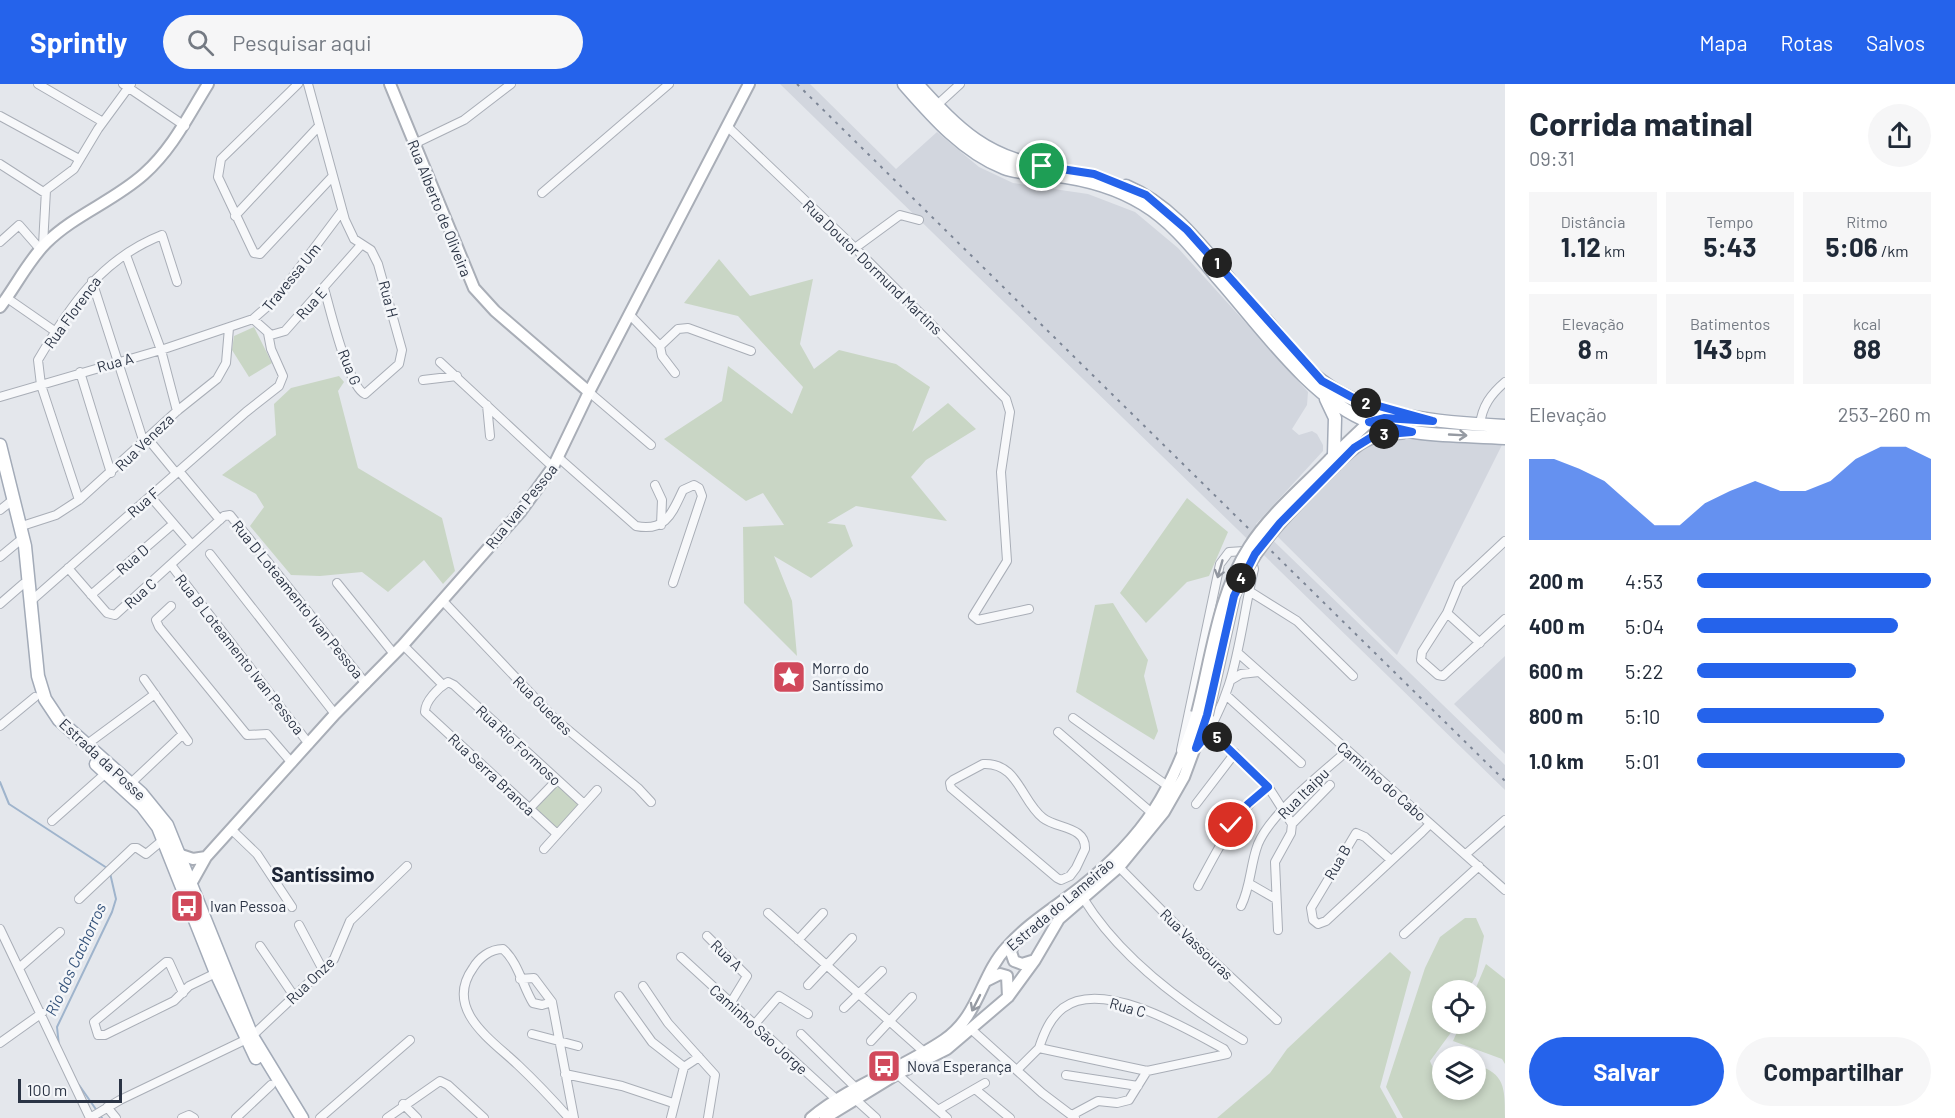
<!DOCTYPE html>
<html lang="pt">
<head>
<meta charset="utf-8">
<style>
	:root { --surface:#fff; --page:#f6f6f7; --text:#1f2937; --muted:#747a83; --accent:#2563eb }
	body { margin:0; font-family:Barlow,sans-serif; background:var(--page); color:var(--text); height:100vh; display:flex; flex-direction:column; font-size:22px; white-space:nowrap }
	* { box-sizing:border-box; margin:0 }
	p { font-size:20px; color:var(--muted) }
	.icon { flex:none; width:33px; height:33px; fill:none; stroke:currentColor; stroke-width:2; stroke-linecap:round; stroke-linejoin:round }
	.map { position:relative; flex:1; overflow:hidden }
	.drawer { display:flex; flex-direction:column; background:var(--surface); width:450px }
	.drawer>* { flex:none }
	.fabs { position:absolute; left:1432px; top:896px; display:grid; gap:12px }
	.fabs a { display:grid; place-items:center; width:54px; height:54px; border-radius:50%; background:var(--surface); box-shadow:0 3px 9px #0003; font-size:30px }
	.scale { position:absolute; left:18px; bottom:15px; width:104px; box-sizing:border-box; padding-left:6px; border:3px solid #2b3445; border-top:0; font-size:16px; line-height:21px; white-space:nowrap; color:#2b3445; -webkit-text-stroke:4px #f4f6f9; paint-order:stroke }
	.pin { position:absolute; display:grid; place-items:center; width:51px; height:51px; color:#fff; margin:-26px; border:3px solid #fff; border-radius:50%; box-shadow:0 2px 6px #0007 }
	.km { position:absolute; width:30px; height:30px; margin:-15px; border-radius:50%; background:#222; color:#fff; font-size:16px; line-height:30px; text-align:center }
	.round { display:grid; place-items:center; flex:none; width:63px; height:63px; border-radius:32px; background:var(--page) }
	.headline { display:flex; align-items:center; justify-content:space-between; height:102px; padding:0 24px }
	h1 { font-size:33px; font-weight:700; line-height:45px }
	.figures { display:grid; grid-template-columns:repeat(3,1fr); gap:9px; height:102px; padding:6px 24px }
	.figures div { display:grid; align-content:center; border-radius:0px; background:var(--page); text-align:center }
	.figures b { font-size:26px; font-weight:700 }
	.figures small { font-size:16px; font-weight:400 }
	.figures p { font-size:16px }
	.chart { height:168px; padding:12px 24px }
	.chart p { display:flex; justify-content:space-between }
	.chart svg { width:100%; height:108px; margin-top:6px; fill:var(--accent); opacity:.7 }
	.action { display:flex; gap:12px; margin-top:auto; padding:12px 24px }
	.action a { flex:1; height:69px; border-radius:36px; background:var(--accent); color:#fff; font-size:24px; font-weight:700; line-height:69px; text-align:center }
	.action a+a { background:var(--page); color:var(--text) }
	ul { padding:0 24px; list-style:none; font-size:20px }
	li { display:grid; grid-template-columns:96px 72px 1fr; align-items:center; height:45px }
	li i { height:15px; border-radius:8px; background:var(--accent) }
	header { display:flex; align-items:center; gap:36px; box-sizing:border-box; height:84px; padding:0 30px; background:var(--accent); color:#fff }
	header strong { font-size:28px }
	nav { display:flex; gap:33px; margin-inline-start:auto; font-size:21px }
	.search { width:420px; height:54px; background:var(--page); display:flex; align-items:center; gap:15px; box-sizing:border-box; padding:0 21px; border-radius:33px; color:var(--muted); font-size:22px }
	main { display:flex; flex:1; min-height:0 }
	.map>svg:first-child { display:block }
</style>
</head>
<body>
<header>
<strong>Sprintly</strong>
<div class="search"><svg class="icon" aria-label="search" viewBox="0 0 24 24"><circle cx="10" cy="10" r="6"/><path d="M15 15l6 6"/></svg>Pesquisar aqui</div>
<nav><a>Mapa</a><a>Rotas</a><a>Salvos</a></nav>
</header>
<main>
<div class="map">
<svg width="1505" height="1034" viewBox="0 0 1505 1034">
	<rect width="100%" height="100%" fill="#e4e7ec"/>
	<path fill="#d2d6de" d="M780 0H810L896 85 937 48 979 83 1013 99 1088 110 1135 128 1178 164 1308 308 1307 321 1292 345 1299 351 1312 347 1317 350 1323 361V367L1256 440 1505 681V706Z
		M1394 351 1503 359 1397 571 1276 451 1373 354Z
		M1505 572V670L1454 620Z"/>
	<path fill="#c9d6c5" d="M719 175 750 212 813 195 800 260 814 285 839 266 896 280 930 303 912 348 948 319 976 345 926 376 911 393 947 437 856 422 827 439 845 441 853 462 811 494 774 472 792 517 797 572 744 519 743 443 784 441 763 409 746 417 664 355 722 317 728 282 792 330 803 303 738 232 684 219Z
		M254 243 272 279 249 293 232 266 234 252Z
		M339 292 344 298 338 307 358 384 442 434 455 487 443 500 424 476 388 508 362 488 320 492 291 491 250 442 264 423 256 410 222 391 276 351 274 320 291 304Z
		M1187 414 1228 448 1209 492 1187 498 1146 539 1120 509Z
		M1113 519 1148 576 1144 592 1158 647 1154 656 1076 608 1095 521Z
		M557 696 584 720 556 749 529 725Z
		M1465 834H1476L1484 852 1476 892 1468 906H1443V939H1458L1430 977 1435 989 1443 988V1005H1476V981C1505 989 1505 1004 1505 1034H1403L1386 1003 1425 884 1440 853Z
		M1390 868 1411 888 1380 1003 1397 1034H1217L1270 989 1287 965Z
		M1486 880 1505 895V980L1502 975 1453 957 1461 939H1476L1475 906Z"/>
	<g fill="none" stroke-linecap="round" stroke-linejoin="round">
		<path stroke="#9fb4cc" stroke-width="2" d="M0 698 9 720 107 784
			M59 962 57 943 112 828 116 815 110 789
			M79 1001 102 1034"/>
		<defs>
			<path id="street" d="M38 0 103 38
				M123 0 185 42
				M298 0 221 75 218 93 254 169 260 170 332 93
				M308 0 345 136 354 155 371 166 378 180 402 266 399 280 365 310C348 303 330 225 324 204
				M936 22 960 0
				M0 32 79 75
				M728 43 852 161 1006 315 1010 328 1001 388 1007 477 973 532 978 536 1029 525
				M414 60 464 36 511 0
				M0 80 45 109
				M542 109 669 0
				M235 132 319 42
				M0 158 19 141 40 165
				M43 161 46 106 74 85 98 45 131 0
				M855 164 900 131 919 136
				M126 171 161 266 177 327
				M92 197 144 359
				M7 214 56 248
				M629 230 660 262 662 272 675 289
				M253 235 271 251 285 247 361 161
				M660 262 678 245 688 244 751 267
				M440 278 553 383
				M80 288 111 389
				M423 296 457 292
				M589 308 651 361
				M0 313 161 266 253 235 276 215 342 127
				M487 321 490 352
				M1480 341C1482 322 1491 310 1505 298
				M148 355 176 389
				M559 374 636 442C666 448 672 429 683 406L694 401 699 404 702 412 673 499
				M179 387 220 436
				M655 401 662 416 661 441
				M150 412 192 461
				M79 416 41 301 38 276C70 222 101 175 162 151L177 198
				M0 426 9 419
				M22 442 56 431 79 416 177 327 217 295 226 279 229 244
				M1505 457 1459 500 1447 529 1422 568 1421 576 1438 591 1443 592 1505 535
				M210 470 335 630
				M0 473 18 458
				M171 481 309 660
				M68 484 107 529 115 531 224 432 230 431 366 600
				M337 499 394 570
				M1249 507 1297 537 1353 592
				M91 511 173 440
				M442 516 555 635 638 704 651 718
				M31 517 246 328 279 302 283 292 271 265 268 249
				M0 520 23 500
				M171 522 156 536 159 543 247 651 267 650 292 679
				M1447 529 1480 559
				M403 561 443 601
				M1238 569 1505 806
				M144 595 188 657
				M1231 596 1241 590 1259 588
				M1227 612 1301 679
				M1073 634 1169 703
				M0 642 35 613
				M1210 647 1267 701 1292 740 1291 749 1275 778 1278 846
				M1058 648 1153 730
				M86 661 155 610
				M1181 666 1220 480 1229 468 1244 467 1251 473 1254 485C1239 547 1238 611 1197 663
				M983 680C1018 678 1021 717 1043 734 1057 745 1086 742 1085 765L1076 784 1070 792 1061 796 1057 794 951 704 950 699 953 696Z
				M131 699 183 650
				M1196 720 1235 669
				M529 725 557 696
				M52 737 106 689
				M1292 740 1330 701
				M232 746 257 770 292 823
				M556 749 425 628C425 617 438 604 448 598L454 601 584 720
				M544 765 597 706
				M1466 770 1505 736
				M1391 776 1365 753 1356 749 1311 824 1313 836 1318 840 1326 837 1422 748 1430 740
				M1119 783 1194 859 1277 936
				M1250 800 1276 815
				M1198 802C1218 765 1234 730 1268 703
				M1083 814C1120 874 1182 920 1243 956
				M79 815 133 764H137L146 770 164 755
				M1241 822C1251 802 1250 781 1258 760 1271 729 1321 690 1347 667
				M768 829 923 967
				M299 841 323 886
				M0 845 90 1034 120 1016 245 956
				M1404 850 1479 782
				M707 852 747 892 730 920
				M798 856 823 829
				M260 862 294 912
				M681 873 837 1016
				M19 884 60 848
				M520 895 534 894 552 918 542 921 533 919C523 903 518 878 503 865 490 865 479 874 473 884 443 926 493 957 518 981 536 998 553 1016 569 1034
				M808 901 852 854
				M643 902 668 939 715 991 708 1034
				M183 909 169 878H166L94 938 98 951H105L174 917 189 902 216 889
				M619 912 652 958 684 983
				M552 918 574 1034
				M844 924 882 887
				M754 941 779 912 808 930
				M972 946 1042 1009 1075 1034
				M532 950 578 962
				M801 950 856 1004
				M252 952 334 875 350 837 407 782
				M871 957 912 913
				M0 959 42 929
				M1017 986 1039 964 1147 987 1227 970 1224 965C1187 945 1103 894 1063 924 1050 934 1044 949 1039 964
				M565 990 622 1002 673 1019
				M897 990 947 1034
				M1066 991 1138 1002
				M975 1005 1010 1034
				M855 1015 876 1034
				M403 1020 417 1034
				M107 1023 116 1034
				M938 1026 985 999
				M1072 1031 1098 1017 1117 1019 1129 1016 1147 987
				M182 1034 189 1031 194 1034
				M236 1034 271 1001
				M320 1034 410 956
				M387 1034 440 997 448 1001 484 1034
				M671 1034 684 983 699 973"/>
			<path id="secondary" d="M390 0 474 204 495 227 589 308
				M0 223C16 202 28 177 46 159 74 131 114 117 144 90 173 64 188 32 208 0
				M1330 375 1369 338
				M1336 381C1359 358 1369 351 1402 349
				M181 771 193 775 206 773
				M192 798 206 773 335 630 403 561 521 427 553 383 589 308 749 0
				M1015 855 1011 868 1014 877 1022 880 1035 876
				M986 897 1000 890 1007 892 1008 913
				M811 1034C851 1001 901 985 944 956 980 931 980 892 1007 863 1027 840 1057 822 1081 803 1145 752 1173 706 1197 629
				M825 1034 897 990 947 965 1008 913 1035 876 1059 835 1119 783 1164 728 1184 693 1207 631"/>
			<path id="primary" d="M904 0C932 32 963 68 1004 84 1020 90 1037 89 1053 91 1085 95 1116 103 1143 120 1173 138 1195 167 1217 193 1258 239 1312 317 1370 338 1413 353 1461 351 1505 354
				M917 0C959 46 987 75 1052 84
				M1126 102C1171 121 1200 160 1230 196
				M1266 236C1284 256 1300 281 1322 297 1370 334 1447 339 1505 342
				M1326 315 1335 334 1334 371
				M0 361 25 462 38 592 45 615 59 636 141 709 167 741 252 952 302 1034
				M96 680 142 722 158 743 216 889 256 974"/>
		</defs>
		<use href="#street" stroke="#a9aeb7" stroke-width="10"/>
		<use href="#secondary" stroke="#a9aeb7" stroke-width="14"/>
		<use href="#primary" stroke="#a3abb8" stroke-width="15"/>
		<use href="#street" stroke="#f7f8fa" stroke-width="8"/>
		<use href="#secondary" stroke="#fff" stroke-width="10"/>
		<use href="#primary" stroke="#fff" stroke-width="12"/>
		<path stroke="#7d8696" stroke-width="2" stroke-dasharray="3 6" stroke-linecap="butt" d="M797 0 1505 697"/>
		<defs>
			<path id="secondary-bridge" d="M1197 629C1211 575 1218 510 1249 463 1270 430 1303 403 1330 375
				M1207 631 1234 512C1254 459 1297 421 1336 381"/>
		</defs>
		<use href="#secondary-bridge" stroke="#a9aeb7" stroke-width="14" stroke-linecap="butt"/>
		<use href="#secondary-bridge" stroke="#fff" stroke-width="10"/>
	</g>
	<defs><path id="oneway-shaft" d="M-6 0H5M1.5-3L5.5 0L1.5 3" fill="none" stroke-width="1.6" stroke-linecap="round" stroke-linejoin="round" transform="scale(1.5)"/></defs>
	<g stroke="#959aa2">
		<use href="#oneway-shaft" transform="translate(1458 351) rotate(3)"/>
		<use href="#oneway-shaft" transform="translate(976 919) rotate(117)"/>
	</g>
	<use stroke="#9196a0" href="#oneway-shaft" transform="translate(1220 485) rotate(106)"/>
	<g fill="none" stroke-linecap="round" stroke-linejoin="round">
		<defs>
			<path id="route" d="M1042 82 1094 90 1146 111 1187 146 1322 297 1357 316 1433 337 1384 334 1369 338 1412 348 1375 351 1354 364 1280 439 1255 470 1234 512 1207 631 1196 664 1210 647 1268 703 1248 720 1231 741"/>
		</defs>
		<use href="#route" stroke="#fff" stroke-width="12"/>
		<use href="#route" stroke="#2563eb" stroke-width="8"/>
	</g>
	<defs>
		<symbol id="sight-square" viewBox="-11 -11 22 22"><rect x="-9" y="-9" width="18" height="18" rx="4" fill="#d1495b" stroke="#f4f6f9"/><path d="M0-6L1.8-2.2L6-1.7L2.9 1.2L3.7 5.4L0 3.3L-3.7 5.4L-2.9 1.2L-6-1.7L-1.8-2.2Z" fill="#fff"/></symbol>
		<symbol id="bus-square" viewBox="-11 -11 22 22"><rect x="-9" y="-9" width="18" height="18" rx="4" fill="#d1495b" stroke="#f4f6f9"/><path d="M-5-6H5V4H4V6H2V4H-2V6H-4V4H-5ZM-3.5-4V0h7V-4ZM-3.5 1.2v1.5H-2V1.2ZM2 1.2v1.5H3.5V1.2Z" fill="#fff"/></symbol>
	</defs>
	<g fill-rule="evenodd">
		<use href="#sight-square" x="770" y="574" width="38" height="38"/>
		<use href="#bus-square" x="168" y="803" width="38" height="38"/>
		<use href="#bus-square" x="865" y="963" width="38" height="38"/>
	</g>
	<g text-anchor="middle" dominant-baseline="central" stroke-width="5" stroke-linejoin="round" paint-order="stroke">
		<g font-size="15" fill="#2b3445" stroke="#f4f6f9">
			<text transform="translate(440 124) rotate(68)">Rua Alberto de Oliveira</text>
			<text transform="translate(873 183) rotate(44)">Rua Doutor Dormund Martins</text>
			<text transform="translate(291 193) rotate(-51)">Travessa Um</text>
			<text transform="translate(389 215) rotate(75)">Rua H</text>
			<text transform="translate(311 219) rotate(-48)">Rua E</text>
			<text transform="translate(72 228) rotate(-54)">Rua Florenca</text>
			<text transform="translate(115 278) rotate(-16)">Rua A</text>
			<text transform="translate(350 283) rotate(68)">Rua G</text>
			<text transform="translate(144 358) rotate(-44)">Rua Veneza</text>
			<text transform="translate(143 418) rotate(-41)">Rua F</text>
			<text transform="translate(521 422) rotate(-51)">Rua Ivan Pessoa</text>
			<text transform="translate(132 475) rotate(-41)">Rua D</text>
			<text transform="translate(140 509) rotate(-42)">Rua C</text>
			<text transform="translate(298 515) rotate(51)">Rua D Loteamento Ivan Pessoa</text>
			<text transform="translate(240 570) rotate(52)">Rua B Loteamento Ivan Pessoa</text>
			<text transform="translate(543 621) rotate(45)">Rua Guedes</text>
			<text transform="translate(519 661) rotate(43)">Rua Rio Formoso</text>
			<text transform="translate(103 675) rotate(43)">Estrada da Posse</text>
			<text transform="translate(492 690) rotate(43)">Rua Serra Branca</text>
			<text transform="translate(1382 697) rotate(41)">Caminho do Cabo</text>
			<text transform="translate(1303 709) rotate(-45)">Rua Itaipu</text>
			<text transform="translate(1337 778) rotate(-60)">Rua B</text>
			<text transform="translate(1060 820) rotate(-40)">Estrada do Lameirão</text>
			<text transform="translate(1197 860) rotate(44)">Rua Vassouras</text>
			<text transform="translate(727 871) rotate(44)">Rua A</text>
			<text transform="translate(310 896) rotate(-44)">Rua Onze</text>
			<text transform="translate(1128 923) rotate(16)">Rua C</text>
			<text transform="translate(759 945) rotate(42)">Caminho São Jorge</text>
		</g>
		<g font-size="15" fill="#2b3445" stroke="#f4f6f9" text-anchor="start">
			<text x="812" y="584">Morro do<tspan x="812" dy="17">Santíssimo</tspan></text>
			<text x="210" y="822">Ivan Pessoa</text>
			<text x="907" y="982">Nova Esperança</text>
		</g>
		<g font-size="16" font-style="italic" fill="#34527a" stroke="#f4f6f9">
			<text transform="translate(75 875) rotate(-65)">Rio dos Cachorros</text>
		</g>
		<g font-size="21" font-weight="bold" fill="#1d2536" stroke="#f4f6f9">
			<text x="323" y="789">Santíssimo</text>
		</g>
	</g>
</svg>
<div class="fabs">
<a><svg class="icon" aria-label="locate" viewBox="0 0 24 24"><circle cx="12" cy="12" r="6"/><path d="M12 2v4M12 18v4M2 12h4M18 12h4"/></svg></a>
<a><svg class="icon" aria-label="layers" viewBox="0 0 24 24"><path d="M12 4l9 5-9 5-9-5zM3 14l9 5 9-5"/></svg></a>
</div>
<div class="scale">100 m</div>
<div class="pin" style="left:1042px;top:82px;background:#1e9e55"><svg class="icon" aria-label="arrive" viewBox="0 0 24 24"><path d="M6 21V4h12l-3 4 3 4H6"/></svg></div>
<div class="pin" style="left:1231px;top:741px;background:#d93025"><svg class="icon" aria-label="check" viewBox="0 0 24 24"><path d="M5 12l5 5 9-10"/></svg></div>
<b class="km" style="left:1217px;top:179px">1</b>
<b class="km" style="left:1366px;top:319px">2</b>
<b class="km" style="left:1384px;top:350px">3</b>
<b class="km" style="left:1241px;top:494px">4</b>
<b class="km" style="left:1217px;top:653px">5</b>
</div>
<section class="drawer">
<div class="headline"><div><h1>Corrida matinal</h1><p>09:31</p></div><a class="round"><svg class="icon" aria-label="share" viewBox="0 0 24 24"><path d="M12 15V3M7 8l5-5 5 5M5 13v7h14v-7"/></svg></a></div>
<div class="figures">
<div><p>Distância</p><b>1.12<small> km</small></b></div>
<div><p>Tempo</p><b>5:43</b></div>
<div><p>Ritmo</p><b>5:06<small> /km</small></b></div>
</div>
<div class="figures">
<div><p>Elevação</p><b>8<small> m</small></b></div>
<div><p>Batimentos</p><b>143<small> bpm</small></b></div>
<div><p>kcal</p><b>88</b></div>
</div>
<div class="chart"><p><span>Elevação</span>253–260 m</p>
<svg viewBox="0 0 160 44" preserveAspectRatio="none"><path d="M0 44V11L10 11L20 15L30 20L40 29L50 38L60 38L70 29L80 24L90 20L100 24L110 24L120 20L130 11L140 6L150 6L160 11V44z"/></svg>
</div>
<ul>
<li><b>200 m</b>4:53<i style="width:100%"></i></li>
<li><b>400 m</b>5:04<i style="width:86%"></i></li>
<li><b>600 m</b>5:22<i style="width:68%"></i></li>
<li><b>800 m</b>5:10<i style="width:80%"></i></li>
<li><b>1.0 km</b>5:01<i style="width:89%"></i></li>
</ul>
<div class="action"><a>Salvar</a><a>Compartilhar</a></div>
</section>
</main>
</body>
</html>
